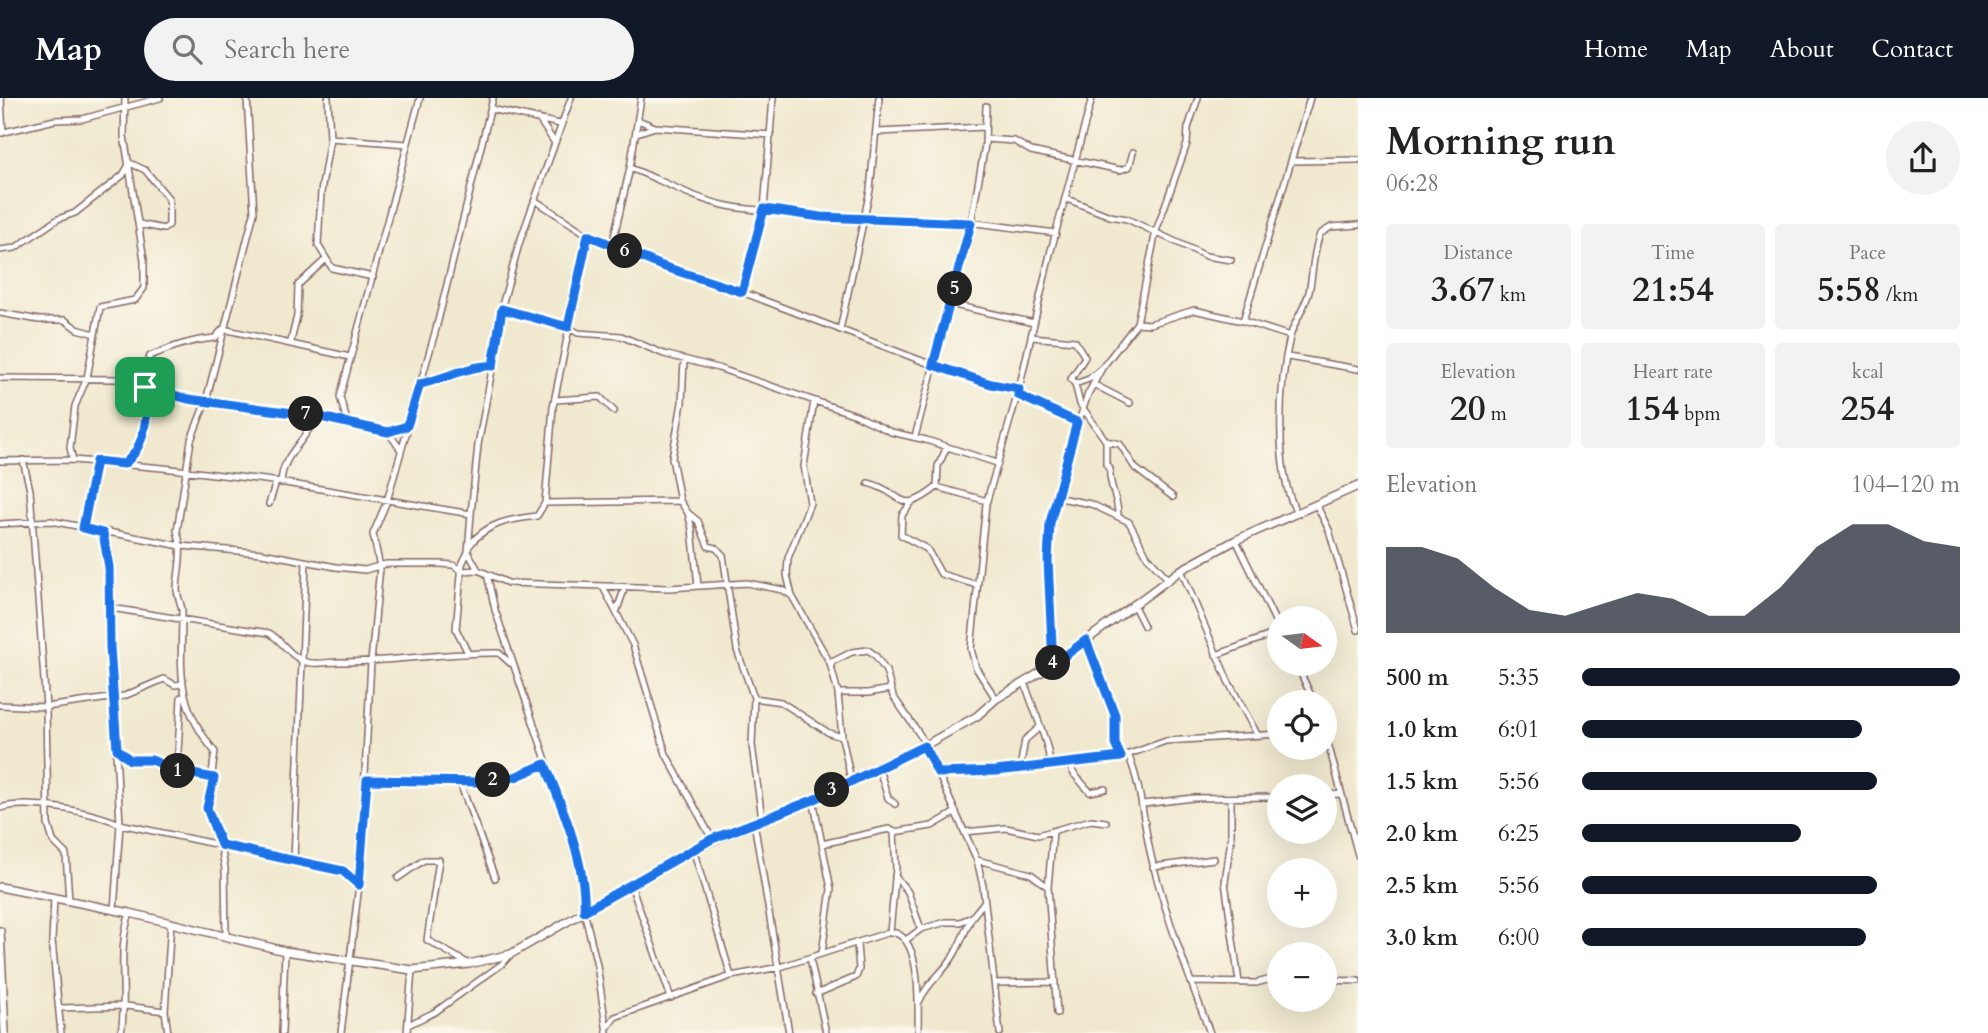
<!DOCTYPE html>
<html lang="en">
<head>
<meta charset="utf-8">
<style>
	:root { --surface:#fff; --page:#f2f2f2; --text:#222; --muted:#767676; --accent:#111827 }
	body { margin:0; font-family:Cardo,serif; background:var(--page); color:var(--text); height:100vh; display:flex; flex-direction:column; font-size:26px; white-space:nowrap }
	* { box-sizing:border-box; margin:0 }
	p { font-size:23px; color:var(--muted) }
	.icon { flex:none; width:38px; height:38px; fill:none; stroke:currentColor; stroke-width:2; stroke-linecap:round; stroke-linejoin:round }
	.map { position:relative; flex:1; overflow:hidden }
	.side { display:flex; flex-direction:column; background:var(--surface); width:630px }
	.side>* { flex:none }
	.needle { width:46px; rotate:104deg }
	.tools { position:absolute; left:1267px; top:508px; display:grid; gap:14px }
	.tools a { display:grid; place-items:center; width:70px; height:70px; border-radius:50%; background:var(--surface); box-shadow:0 7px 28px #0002; font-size:35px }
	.pin { position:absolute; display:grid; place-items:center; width:60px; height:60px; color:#fff; margin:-30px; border-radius:14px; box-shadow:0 4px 10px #0006 }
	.km { position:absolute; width:35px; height:35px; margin:-18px; border-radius:50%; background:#222; color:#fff; font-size:19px; line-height:35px; text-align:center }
	.round { display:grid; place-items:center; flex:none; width:74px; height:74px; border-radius:37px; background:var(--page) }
	.summary { display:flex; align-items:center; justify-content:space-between; height:119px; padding:0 28px }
	h1 { font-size:38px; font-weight:800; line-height:52px }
	.metrics { display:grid; grid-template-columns:repeat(3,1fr); gap:10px; height:119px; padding:7px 28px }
	.metrics div { display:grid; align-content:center; border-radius:7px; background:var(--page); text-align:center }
	.metrics b { font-size:35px; font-weight:800 }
	.metrics small { font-size:19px; font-weight:400 }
	.metrics p { font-size:19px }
	.chart { height:196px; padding:14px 28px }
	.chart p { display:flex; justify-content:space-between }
	.chart svg { width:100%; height:126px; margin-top:7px; fill:var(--accent); opacity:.7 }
	ul { padding:0 28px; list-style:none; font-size:23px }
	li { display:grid; grid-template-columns:112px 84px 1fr; align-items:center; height:52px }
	li i { height:18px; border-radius:9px; background:var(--accent) }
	header { display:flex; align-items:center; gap:42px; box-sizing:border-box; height:98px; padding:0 35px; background:var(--accent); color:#fff }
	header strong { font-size:33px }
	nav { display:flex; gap:38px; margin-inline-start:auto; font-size:24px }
	.search { width:490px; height:63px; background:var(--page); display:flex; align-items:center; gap:18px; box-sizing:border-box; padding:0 24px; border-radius:38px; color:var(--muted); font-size:26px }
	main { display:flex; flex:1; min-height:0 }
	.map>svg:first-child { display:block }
</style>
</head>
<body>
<header>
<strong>Map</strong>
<div class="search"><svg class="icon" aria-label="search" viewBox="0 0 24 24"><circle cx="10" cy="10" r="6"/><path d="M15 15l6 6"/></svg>Search here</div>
<nav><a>Home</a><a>Map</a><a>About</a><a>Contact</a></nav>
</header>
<main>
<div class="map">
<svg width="1358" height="935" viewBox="0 0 1358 935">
	<rect width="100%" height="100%" fill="#fbf7ec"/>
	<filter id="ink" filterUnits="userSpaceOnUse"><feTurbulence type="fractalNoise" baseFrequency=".0143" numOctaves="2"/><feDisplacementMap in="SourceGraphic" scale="14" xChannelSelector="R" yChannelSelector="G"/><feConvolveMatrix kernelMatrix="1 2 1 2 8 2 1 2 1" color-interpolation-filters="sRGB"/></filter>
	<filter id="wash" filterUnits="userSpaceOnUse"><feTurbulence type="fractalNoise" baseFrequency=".00686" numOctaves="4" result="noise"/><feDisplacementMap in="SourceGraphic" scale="28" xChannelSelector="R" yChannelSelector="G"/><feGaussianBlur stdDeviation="1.57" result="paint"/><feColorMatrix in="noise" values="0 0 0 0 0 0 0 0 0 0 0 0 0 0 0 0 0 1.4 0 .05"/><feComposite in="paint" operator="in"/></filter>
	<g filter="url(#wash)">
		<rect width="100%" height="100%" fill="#f0e9cf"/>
	</g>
	<g filter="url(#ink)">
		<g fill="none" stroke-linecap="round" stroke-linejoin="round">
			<defs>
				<path id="minor" d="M1 0 3 35
					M328 0 330 40 321 94 318 147 332 170 373 179
					M571 0 519 146 498 222V240L478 347 471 416 468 454 478 472 508 485 669 490 747 485 783 492 792 498
					M491 11 560 26
					M538 20 555 45
					M638 22 655 29 771 37
					M878 34 985 29
					M0 35 55 22 82 21 160 0
					M637 35 655 29
					M330 40 407 46
					M985 41 1014 43 1031 53 1120 72 1129 69 1133 54
					M1293 63 1358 62
					M630 70C664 83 693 101 728 108 759 114 790 113 821 119L976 125 1056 135
					M1067 101 1110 118 1127 121 1206 158 1231 162
					M536 103 588 137 662 168 742 194 943 271 991 287 1019 291
					M588 137 553 309 545 405 680 403
					M612 147 630 70 641 0
					M0 152 15 150 58 121 75 115 123 77 130 65 145 72 169 101V127L164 131 139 126
					M742 194 764 111 773 0
					M950 206 1034 225
					M502 211 566 228 578 235 621 238 664 256 718 270 856 317 891 334 926 342 997 365
					M0 215 39 222H65L77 231 95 236
					M1137 225 1150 226 1194 212 1243 223
					M840 232 870 92 879 0
					M1290 238 1243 223 1310 0
					M1032 239 1075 243 1085 259 1071 281 1075 286 1080 306 1106 343V366L1110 371C1108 387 1119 401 1118 418
					M291 243 297 218 298 187 325 162
					M1288 259 1358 271
					M684 262 682 305 672 360 680 403 688 415 692 431 698 488
					M0 280 119 281 188 301 316 318 388 334 407 328
					M420 286C441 282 475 265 493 269
					M1075 286 1089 281 1102 270
					M1093 286 1130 305
					M1018 297 1077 324
					M555 302 600 299 614 313
					M814 303 804 368 810 405 788 460 787 477 792 498 830 565 838 595 842 639 851 682
					M347 323 340 299 420 0
					M388 334 401 352
					M915 339 971 125 985 47 986 8
					M1106 343 1120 346 1135 370 1173 399
					M947 349 938 368 937 389 987 403
					M23 362 30 392 46 609 48 726 53 743 66 756 69 803
					M73 362 70 350 75 308 87 280 100 209 135 202 144 190V162L124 38 125 0
					M0 363 73 362 163 370 273 383 471 416
					M124 366 138 352 147 313 143 277 150 258C172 249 191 242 215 240L223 231 350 259
					M281 385C282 355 307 343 316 318
					M868 385C905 394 898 420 937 389
					M1055 399 1091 406 1129 424 1147 458 1168 481
					M912 404 902 417 901 437 927 451 941 476 977 487
					M269 406 276 384
					M1316 406 1329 432 1358 532
					M688 415 698 423 708 448 716 450 723 457 737 552 754 600 752 647 762 721
					M1297 415C1274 375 1279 285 1290 239 1294 224 1305 210 1309 194 1313 175 1313 154 1320 136L1331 129 1358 127
					M0 426 51 423 181 448 262 455 336 469 365 472 386 466H440L453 467 462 473 478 472
					M83 430 96 363
					M103 435 109 469 110 546 120 726 114 812
					M1236 442 1279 531
					M470 447C486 425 511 421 537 418L545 405
					M1181 472 1228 583 1257 636
					M487 476 495 512 563 712 585 794 584 813 597 867 607 935
					M603 489 633 547 666 656 712 741
					M1133 506 1144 528
					M111 510 269 535C283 543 290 559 306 564 315 567 329 564 338 564 392 564 445 554 499 555L510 565
					M617 512 625 489
					M1086 542 1115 617V646L1121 659
					M468 555 456 531 462 466 468 454
					M1216 557 1279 534
					M830 565 852 554 868 552 875 557 886 573 893 598 920 637 938 675 977 762 983 788 1000 935
					M1296 565 1314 604
					M1053 567 1048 443 1059 383 1088 296 1102 270 1137 225 1156 133 1187 46 1188 30 1198 0
					M1025 585C1030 604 1052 651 1049 666
					M838 595H868L891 591
					M754 600 781 604 829 635 842 639
					M996 601 976 570 971 551 986 406 1019 291 1050 156 1092 0
					M0 607 46 609 124 598 164 581 175 587 182 586
					M1325 634 1358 757
					M117 651 130 662H152L177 672 214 680
					M1128 656C1143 692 1143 729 1153 766 1168 824 1189 879 1210 935
					M1068 664 1074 676 1090 694 1105 691
					M1020 670 1025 642 1040 629
					M879 671 888 700 895 706
					M177 672 181 599
					M938 675 996 673 1121 659 1166 643 1279 636
					M367 682 480 684 515 679 546 665
					M460 685 495 780
					M1325 697 1341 696
					M1231 700V741L1225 784 1239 884
					M813 701 831 791 822 855
					M1143 706 1193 700 1279 699
					M0 710C28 701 93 714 120 726L343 773 359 787 341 935
					M754 724 789 935
					M894 734 932 728 956 714
					M965 734 1006 730 1038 737 1091 722 1106 724
					M1053 734 1048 789 1057 915
					M822 746 889 731 894 734 896 770 890 834
					M693 751 731 878
					M294 762 306 464
					M977 762 1031 776 1048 789
					M1153 769 1214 761
					M895 778 908 794 921 831
					M398 780 424 762H439L427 842 469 866
					M359 787 371 564 380 469 373 436 387 403 436 231 493 0
					M631 787 671 900
					M54 801 52 842 61 935
					M226 838 225 771 221 747 207 710 215 654C174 603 182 574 182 512 181 505 177 498 177 491 178 471 184 453 177 433L191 342 206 303 254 115 247 0
					M906 842 921 831 946 824H960L972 819 984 804
					M810 860 826 935
					M1325 882 1358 883
					M1190 884 1256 885 1279 879
					M994 885 1055 884
					M816 896 856 879 859 871 857 846
					M919 904C927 885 941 877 952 860 960 848 965 832 972 819
					M60 910 126 908 165 913 171 824
					M165 913 168 935
					M408 927 435 914 502 866 511 856
					M607 930 615 919 731 878 780 869 890 834C923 835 918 911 918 935
					M121 935C128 895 116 854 130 815
					M282 935 285 853
					M407 935 412 872"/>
				<path id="tertiary" d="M0 789 130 815 285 853 412 872 469 866 511 856 693 751 813 701 924 648 977 618 996 601 1053 567 1181 472 1236 442 1358 388
					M0 833 5 935"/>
			</defs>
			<use href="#minor" stroke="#846664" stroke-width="8"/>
			<use href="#tertiary" stroke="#846664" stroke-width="10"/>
			<use href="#minor" stroke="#fff" stroke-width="5"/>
			<use href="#tertiary" stroke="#fff" stroke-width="7"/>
		</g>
	</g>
	<g fill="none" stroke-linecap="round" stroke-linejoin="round" filter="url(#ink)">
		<defs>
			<path id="route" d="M764 111 821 119 971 125 933 267 991 286 1019 291 1018 297 1077 324 1050 425 1048 463 1053 567 1086 542 1115 617V646L1121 659 996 673 938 675 924 648 813 702 712 741 584 813C587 768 562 708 545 666L515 679 480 684 367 682 359 787 343 773 221 747 207 710 214 680 177 673 152 662H130L117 651 110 549 109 469 103 435 83 430 96 363 124 366C146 349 149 315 145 289L188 301 316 318 388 334 407 328 420 286C441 282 474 266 493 268L502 211 568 229 588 137 662 168 742 194Z"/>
		</defs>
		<use href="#route" stroke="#fff" stroke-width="14"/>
		<use href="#route" stroke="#1a73e8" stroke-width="9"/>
	</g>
</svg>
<div class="tools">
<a><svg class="needle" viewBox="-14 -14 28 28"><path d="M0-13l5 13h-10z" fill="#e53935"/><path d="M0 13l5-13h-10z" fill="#767676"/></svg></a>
<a><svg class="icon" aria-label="locate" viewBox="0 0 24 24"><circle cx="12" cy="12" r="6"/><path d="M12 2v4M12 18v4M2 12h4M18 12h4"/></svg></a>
<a><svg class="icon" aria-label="layers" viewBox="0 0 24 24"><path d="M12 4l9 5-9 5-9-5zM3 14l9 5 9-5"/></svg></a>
<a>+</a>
<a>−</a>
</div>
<div class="pin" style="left:145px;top:289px;background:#1e9e55"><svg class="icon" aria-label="arrive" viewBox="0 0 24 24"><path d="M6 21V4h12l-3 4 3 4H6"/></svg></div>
<b class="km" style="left:178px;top:673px">1</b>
<b class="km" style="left:493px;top:682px">2</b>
<b class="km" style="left:832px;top:692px">3</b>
<b class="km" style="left:1053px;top:565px">4</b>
<b class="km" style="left:955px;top:191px">5</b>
<b class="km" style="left:625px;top:153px">6</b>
<b class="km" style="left:306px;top:316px">7</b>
</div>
<section class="side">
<div class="summary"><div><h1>Morning run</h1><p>06:28</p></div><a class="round"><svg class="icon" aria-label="share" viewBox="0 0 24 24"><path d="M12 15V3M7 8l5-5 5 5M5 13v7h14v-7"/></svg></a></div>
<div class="metrics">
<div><p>Distance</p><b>3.67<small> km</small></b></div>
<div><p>Time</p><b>21:54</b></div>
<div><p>Pace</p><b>5:58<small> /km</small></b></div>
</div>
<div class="metrics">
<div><p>Elevation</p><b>20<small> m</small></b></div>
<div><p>Heart rate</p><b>154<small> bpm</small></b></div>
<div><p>kcal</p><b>254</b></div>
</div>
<div class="chart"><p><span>Elevation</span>104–120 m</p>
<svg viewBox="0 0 160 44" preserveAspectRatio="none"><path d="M0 44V14L10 14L20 18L30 28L40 36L50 38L60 34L70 30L80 32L90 38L100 38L110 28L120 14L130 6L140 6L150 12L160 14V44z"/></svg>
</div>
<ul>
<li><b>500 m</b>5:35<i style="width:100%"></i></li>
<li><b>1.0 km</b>6:01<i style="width:74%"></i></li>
<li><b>1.5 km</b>5:56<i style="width:78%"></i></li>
<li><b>2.0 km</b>6:25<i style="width:58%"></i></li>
<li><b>2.5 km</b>5:56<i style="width:78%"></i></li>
<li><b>3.0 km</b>6:00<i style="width:75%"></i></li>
</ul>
</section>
</main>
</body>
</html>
